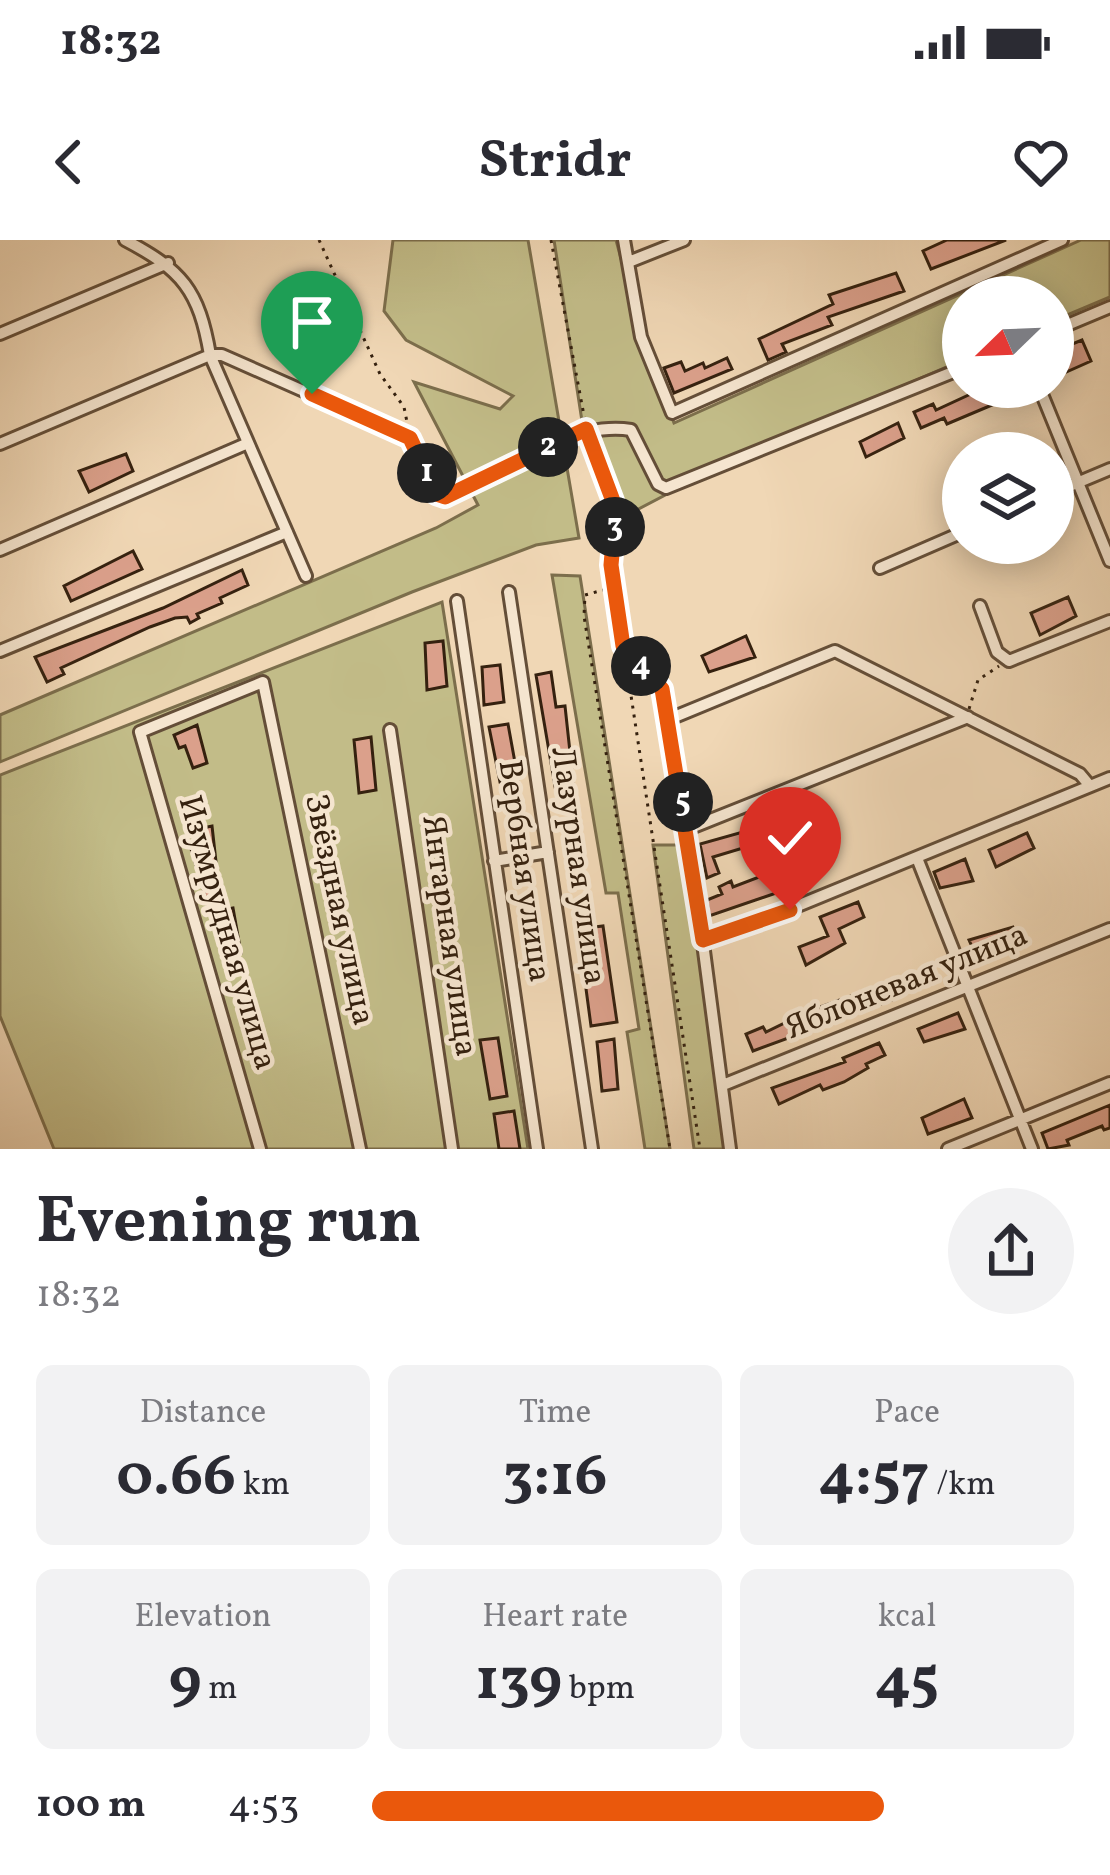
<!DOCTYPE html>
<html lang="en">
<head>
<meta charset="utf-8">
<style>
	:root { --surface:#fff; --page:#f2f2f3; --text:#2b2b33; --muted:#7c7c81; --accent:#ea580c }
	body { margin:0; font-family:Vollkorn,serif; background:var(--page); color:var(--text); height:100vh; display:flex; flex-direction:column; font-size:45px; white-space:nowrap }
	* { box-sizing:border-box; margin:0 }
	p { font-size:39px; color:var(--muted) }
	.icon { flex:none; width:66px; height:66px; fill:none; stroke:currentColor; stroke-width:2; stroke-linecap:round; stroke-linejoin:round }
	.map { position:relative; height:909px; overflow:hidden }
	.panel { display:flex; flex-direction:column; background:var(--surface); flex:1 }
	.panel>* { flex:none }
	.needle { width:78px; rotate:247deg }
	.fabs { position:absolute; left:942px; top:36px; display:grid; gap:24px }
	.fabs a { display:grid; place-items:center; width:132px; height:132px; border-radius:50%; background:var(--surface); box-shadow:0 6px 30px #0003; font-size:60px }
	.pin { position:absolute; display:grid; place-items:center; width:102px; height:102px; color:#fff; margin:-123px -51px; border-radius:50% 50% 50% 0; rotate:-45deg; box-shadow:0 0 12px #0007 }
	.pin .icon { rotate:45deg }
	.km { position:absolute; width:60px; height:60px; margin:-30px; border-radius:50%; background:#222; color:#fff; font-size:33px; line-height:60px; text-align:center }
	.round { display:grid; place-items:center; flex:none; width:126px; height:126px; border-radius:63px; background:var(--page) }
	.summary { display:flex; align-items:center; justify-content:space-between; height:204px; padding:0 36px }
	h1 { font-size:66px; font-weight:700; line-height:90px }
	.metrics { display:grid; grid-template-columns:repeat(3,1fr); gap:18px; height:204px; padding:12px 36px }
	.metrics div { display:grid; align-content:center; border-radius:18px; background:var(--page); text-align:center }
	.metrics b { font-size:60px; font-weight:700 }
	.metrics small { font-size:33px; font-weight:400 }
	.metrics p { font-size:33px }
	ul { padding:0 36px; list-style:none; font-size:39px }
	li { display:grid; grid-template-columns:192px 144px 1fr; align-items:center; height:90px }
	li i { height:30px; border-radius:15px; background:var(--accent) }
	.status { display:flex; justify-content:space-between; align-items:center; height:84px; padding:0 60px; background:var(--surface); direction:ltr }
	.status svg { height:33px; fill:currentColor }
	header { display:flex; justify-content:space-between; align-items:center; height:156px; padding:0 36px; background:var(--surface); font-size:54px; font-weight:700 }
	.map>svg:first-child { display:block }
</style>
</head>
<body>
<div class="status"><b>18:32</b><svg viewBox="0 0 49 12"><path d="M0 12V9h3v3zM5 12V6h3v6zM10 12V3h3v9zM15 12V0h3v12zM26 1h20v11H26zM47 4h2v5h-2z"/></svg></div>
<header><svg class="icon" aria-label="back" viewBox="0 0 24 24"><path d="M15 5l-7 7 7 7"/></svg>Stridr<svg class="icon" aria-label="heart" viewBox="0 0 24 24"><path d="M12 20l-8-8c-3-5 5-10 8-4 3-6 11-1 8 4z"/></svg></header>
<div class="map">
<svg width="1110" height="909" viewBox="0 0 1110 909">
	<rect width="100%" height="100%" fill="#f0d7b5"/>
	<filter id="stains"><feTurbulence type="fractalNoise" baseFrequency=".00167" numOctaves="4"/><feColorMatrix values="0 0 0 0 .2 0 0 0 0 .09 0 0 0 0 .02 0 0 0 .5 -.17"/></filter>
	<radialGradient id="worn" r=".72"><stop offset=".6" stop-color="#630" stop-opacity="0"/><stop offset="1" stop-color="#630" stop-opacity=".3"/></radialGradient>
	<path fill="#c2bc88" stroke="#7c6e4c" stroke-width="3" d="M393 0H528L579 298 536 305 412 352 0 522V475L436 288 478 265 414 142 500 169 513 156 406 100 384 71Z
		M554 0H616L645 108 674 183 1081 0H1110V57L1053 81V57H963V120L736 218 629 274 612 263 582 181Z
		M552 335 580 336 670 909H645L627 792 639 789 618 653H606Z
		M442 362 528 909H54L0 776V535Z
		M653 605H682L729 909H694Z"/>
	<path fill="#dba08b" stroke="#35210f" stroke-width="3" d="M947 0H1006L931 29 923 11Z
		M896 33 904 51 828 77 832 85 782 104 786 112 768 120 759 99 833 64 829 55Z
		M1082 100 1091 121 1064 133 1055 111Z
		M727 118 732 129 674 153 664 128 681 122 685 131 703 123 705 128Z
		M986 147H1015L1018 154 947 184 944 178 921 188 914 172 933 164 936 170Z
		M898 183 904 198 866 217 860 202Z
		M126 214 133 231 89 252 79 231Z
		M133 311 142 329 71 361 64 346Z
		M242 330 248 345 220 358 222 363 197 374 199 378 190 383 187 377 175 378 150 387 61 428 64 434 47 442 35 417 163 368Z
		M1068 357 1076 376 1040 395 1031 373Z
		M746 396 755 417 709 432 702 416Z
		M443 401 447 446 427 450 425 403Z
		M500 425 504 462 484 465 482 427Z
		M551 432 556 467 565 466 574 549 556 552 536 435Z
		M508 484 518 539 500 542 489 487Z
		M197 485 207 523 193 528 185 506 179 508 174 495Z
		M371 497 376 550 359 553 354 500Z
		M212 586 217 631 227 669 233 668 241 713 223 717 191 609 197 608 193 590Z
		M757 588 763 602 713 617 719 633 707 638 700 604Z
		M1027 593 1034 608 996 627 989 610Z
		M965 619 973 641 940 648 934 632Z
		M802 628 808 642 709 676 707 660 722 654 719 647 731 641 733 647 772 632 775 639Z
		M858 662 864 677 839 689 845 703 806 725 799 707 828 696 820 677Z
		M603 686 617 782 591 786 578 689Z
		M1013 687 1018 699 978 720 969 700Z
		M885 744 892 760 753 811 746 794 763 787 766 792 809 771Z
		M958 773 965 789 924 802 918 789Z
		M498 798 507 856 490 859 480 800Z
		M614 799 618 849 602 851 597 802Z
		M879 803 885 815 866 824 868 828 844 842 823 850 820 845 779 864 772 848 845 822 843 818Z
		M964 859 972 878 928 894 922 878Z
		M1110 865V888L1104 890 1102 886 1067 900 1069 905 1048 909 1042 893Z
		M514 871 520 909H499L494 874Z"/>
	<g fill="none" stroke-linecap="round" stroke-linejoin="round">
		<defs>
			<path id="minor" d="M125 0C182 30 199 50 210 115L306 336
				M624 0 641 97 672 173 1062 0
				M631 21 684 0
				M1053 91 1110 67
				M0 94 168 23
				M1039 147 1110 321
				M0 204 210 115H222L410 198 436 254 445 257C498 231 572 180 631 190L658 244 666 248 963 128
				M1053 253 1110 229
				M0 310 248 203
				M880 328 963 292
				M509 352 592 909
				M457 361 537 909
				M980 366 997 412 1009 421 1110 381
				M0 411 287 292
				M667 480 835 411 1080 534 1090 546
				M390 490 452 909
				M917 618 1032 909
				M494 621 548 612
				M703 700 790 669 1110 538
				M723 845 1110 689
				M260 909 140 492 263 442 360 909
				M730 909 688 589 968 477
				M948 909 1110 843"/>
		</defs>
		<use href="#minor" stroke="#644e38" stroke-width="16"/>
		<path stroke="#35210f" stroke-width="3" stroke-dasharray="3 6" stroke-linecap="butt" d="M319 0 380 134 404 167 408 187
			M551 0 585 181
			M591 202 616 269 611 324 700 909
			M614 347 585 355 584 376 670 909
			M624 408 662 449 665 467
			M969 469 978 440 999 426
			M669 489 686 579"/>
		<use href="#minor" stroke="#f5e5cf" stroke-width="10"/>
	</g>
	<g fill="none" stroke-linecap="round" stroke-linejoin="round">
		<defs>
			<path id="route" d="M312 154 410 198 436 254 445 257 586 189 616 269 611 325 623 406 662 449 703 700 790 670"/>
		</defs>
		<use href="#route" stroke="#fff" stroke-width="24"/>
		<use href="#route" stroke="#ea580c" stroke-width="15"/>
	</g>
	<g text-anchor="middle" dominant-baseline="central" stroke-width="9" stroke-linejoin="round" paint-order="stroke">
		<g font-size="33" fill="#35210f" stroke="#f5e5cf">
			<text transform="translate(577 626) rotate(82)">Лазурная улица</text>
			<text transform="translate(523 631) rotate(82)">Вербная улица</text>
			<text transform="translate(338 670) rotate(78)">Звёздная улица</text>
			<text transform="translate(226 693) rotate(74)">Изумрудная улица</text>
			<text transform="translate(448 696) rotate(82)">Янтарная улица</text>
			<text transform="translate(907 743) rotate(-22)">Яблоневая улица</text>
		</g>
	</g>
	<rect width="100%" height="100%" filter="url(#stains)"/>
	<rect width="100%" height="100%" fill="url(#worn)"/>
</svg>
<div class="fabs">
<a><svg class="needle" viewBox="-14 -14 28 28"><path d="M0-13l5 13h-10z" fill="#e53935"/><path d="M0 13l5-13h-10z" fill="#7c7c81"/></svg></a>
<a><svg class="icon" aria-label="layers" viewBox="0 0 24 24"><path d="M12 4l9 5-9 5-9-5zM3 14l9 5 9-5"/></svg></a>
</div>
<div class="pin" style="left:312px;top:154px;background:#1e9e55"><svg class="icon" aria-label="arrive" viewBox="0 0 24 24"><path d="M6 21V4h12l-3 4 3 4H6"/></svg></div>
<div class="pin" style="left:790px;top:670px;background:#d93025"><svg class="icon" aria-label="check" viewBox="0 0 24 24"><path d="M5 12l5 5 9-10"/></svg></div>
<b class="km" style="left:427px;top:233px">1</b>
<b class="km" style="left:548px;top:207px">2</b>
<b class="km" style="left:615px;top:287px">3</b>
<b class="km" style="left:641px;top:426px">4</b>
<b class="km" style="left:683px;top:562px">5</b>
</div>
<section class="panel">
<div class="summary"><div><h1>Evening run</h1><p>18:32</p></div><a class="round"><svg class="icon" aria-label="share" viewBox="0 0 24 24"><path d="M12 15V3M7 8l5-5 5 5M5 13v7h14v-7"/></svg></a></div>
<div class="metrics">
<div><p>Distance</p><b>0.66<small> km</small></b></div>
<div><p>Time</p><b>3:16</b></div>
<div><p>Pace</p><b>4:57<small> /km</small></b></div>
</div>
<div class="metrics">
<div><p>Elevation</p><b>9<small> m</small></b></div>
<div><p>Heart rate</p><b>139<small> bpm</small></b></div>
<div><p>kcal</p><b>45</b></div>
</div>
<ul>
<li><b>100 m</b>4:53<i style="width:73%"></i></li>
</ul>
</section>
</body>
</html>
